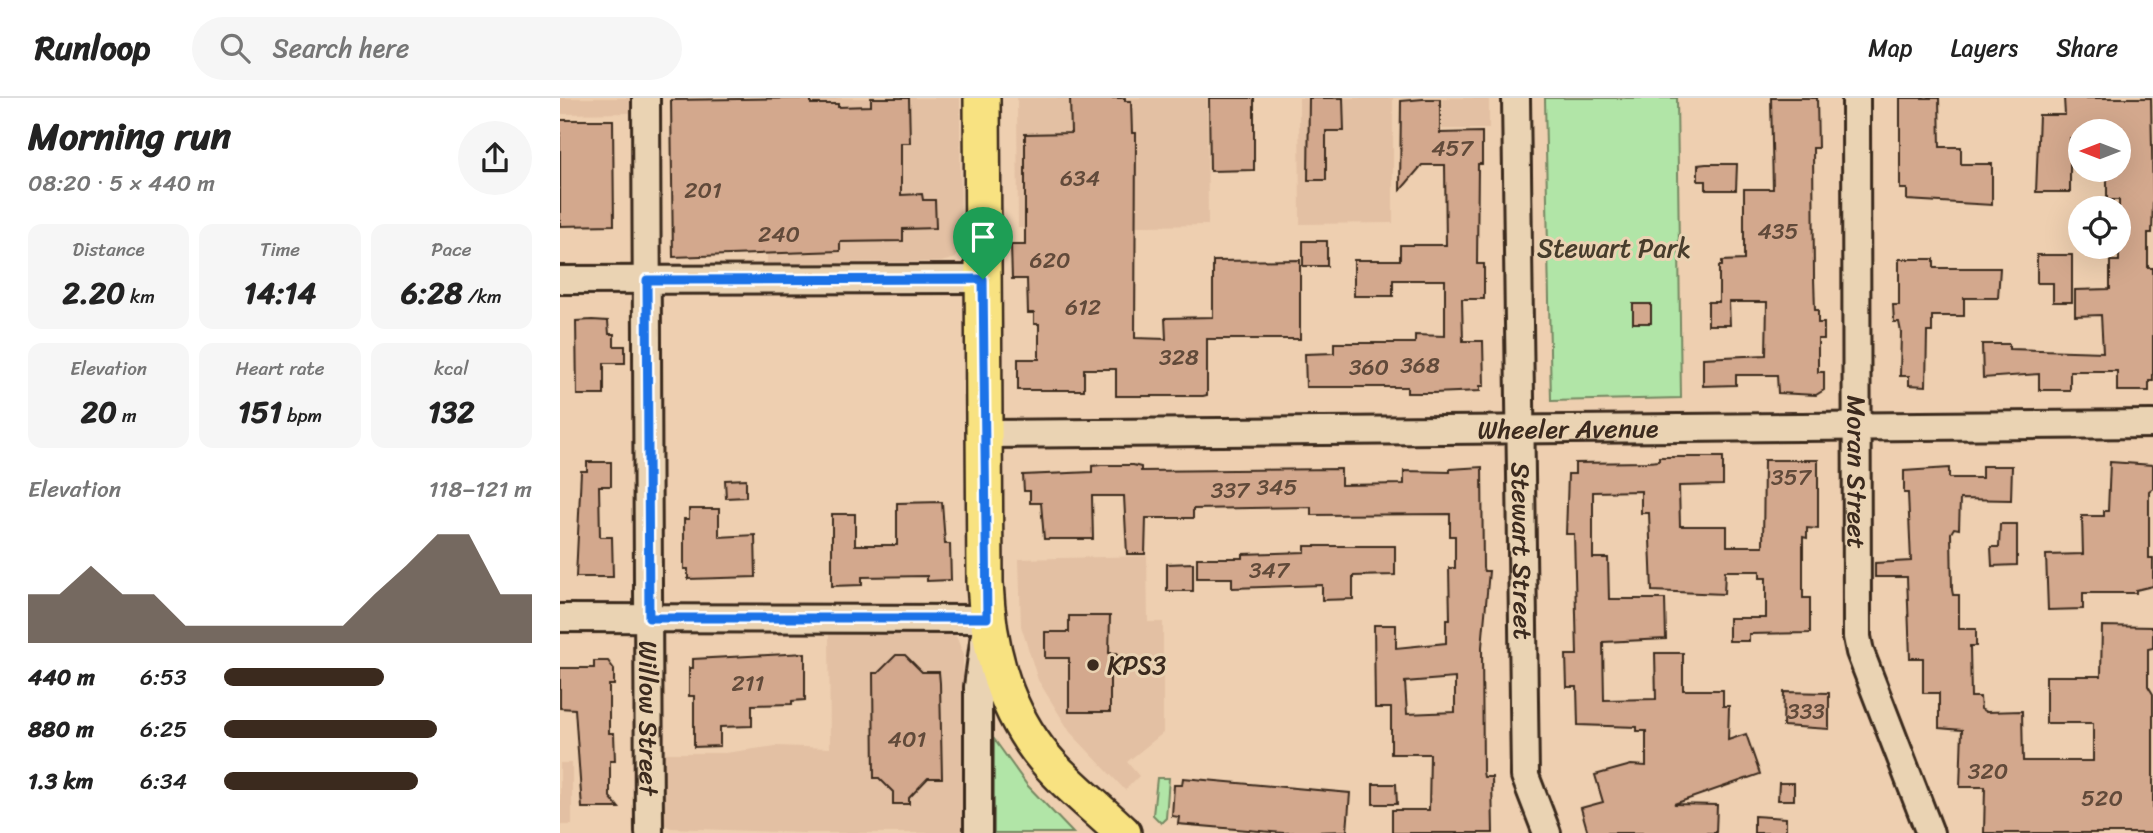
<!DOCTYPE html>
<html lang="en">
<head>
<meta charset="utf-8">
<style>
	:root { --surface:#fff; --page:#f6f6f6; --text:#222; --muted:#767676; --line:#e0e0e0; --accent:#3b2a1e }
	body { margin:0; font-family:Sriracha,sans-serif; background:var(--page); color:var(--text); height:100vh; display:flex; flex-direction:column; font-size:26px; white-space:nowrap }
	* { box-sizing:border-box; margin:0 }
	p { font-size:23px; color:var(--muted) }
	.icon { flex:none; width:38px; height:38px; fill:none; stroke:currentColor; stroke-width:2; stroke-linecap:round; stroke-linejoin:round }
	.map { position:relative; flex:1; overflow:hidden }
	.sheet { display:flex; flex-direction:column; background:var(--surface); width:560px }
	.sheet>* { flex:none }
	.needle { width:46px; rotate:270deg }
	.controls { position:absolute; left:1508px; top:21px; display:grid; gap:14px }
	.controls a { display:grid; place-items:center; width:63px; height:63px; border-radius:50%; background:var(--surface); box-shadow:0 7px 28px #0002; font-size:35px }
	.pin { position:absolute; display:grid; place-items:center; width:60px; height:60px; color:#fff; margin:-72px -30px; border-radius:50% 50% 50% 0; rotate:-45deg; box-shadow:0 0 7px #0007 }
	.pin .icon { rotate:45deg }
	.round { display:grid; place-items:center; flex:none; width:74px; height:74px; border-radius:37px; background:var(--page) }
	.head { display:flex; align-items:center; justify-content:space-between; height:119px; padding:0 28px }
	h1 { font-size:38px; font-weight:700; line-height:52px }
	.figures { display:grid; grid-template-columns:repeat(3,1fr); gap:10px; height:119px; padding:7px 28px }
	.figures div { display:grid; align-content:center; border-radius:14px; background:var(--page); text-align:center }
	.figures b { font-size:30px; font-weight:700 }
	.figures small { font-size:19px; font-weight:400 }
	.figures p { font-size:19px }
	.chart { height:196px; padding:14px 28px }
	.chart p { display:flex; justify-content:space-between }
	.chart svg { width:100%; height:126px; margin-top:7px; fill:var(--accent); opacity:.7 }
	ul { padding:0 28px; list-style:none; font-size:23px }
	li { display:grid; grid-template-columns:112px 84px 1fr; align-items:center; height:52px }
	li i { height:18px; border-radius:9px; background:var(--accent) }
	header { display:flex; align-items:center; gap:42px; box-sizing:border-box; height:98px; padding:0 35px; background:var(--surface); border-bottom:2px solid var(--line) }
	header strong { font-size:33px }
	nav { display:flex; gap:38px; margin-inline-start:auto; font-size:24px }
	.search { width:490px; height:63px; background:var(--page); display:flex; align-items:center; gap:18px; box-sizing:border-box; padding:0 24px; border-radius:38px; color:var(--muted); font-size:26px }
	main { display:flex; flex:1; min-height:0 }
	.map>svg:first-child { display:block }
</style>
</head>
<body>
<header>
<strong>Runloop</strong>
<div class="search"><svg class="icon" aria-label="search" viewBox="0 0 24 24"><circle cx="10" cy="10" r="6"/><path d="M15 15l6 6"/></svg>Search here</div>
<nav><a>Map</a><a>Layers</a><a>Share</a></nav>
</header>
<main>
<section class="sheet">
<div class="head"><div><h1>Morning run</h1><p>08:20 · 5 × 440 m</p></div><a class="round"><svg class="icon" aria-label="share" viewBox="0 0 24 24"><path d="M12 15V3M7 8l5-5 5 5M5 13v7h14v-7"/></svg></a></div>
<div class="figures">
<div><p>Distance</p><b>2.20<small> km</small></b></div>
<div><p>Time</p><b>14:14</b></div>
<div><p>Pace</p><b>6:28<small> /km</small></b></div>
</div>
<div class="figures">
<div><p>Elevation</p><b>20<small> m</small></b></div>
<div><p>Heart rate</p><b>151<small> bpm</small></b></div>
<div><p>kcal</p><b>132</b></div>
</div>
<div class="chart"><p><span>Elevation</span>118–121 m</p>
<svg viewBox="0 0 160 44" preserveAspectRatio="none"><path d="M0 44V27L10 27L20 17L30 27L40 27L50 38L60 38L70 38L80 38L90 38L100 38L110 27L120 17L130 6L140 6L150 27L160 27V44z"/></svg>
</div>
<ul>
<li><b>440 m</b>6:53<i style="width:52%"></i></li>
<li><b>880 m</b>6:25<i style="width:69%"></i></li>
<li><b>1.3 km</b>6:34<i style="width:63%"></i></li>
</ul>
</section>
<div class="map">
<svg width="1593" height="735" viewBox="0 0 1593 735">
	<rect width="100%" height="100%" fill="#eecfb0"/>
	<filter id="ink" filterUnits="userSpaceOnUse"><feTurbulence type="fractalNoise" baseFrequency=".0143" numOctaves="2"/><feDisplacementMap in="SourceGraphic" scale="14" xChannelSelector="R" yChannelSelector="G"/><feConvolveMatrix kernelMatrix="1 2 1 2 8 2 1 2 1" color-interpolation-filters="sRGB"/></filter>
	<g filter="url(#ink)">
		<path fill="#e3c0a3" d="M0 0H73L74 15 0 16Z
			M206 0H400L401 142 396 160 381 164 207 165Z
			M457 0H647L648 127 458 130Z
			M739 0H833V125L740 126Z
			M882 0H929V31H882Z
			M587 458 588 524H603V635L567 664 579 678 565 692 510 634 478 582 461 528 459 461Z
			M383 535 396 538 403 555V735H244L111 730 105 727 104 655H165L216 648 270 650 269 536Z
			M0 665H12V727H0Z"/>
		<path fill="#b1e5a7" stroke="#768862" stroke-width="2" d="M985 0H1117L1121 300 991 303Z
			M434 641 467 687 513 735H434Z
			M597 680H609L606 720 601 725 593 717Z"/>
		<path fill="#d3a88d" stroke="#3b2a1e" stroke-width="2" fill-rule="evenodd" d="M251 0V6H278V9L311 8V0H349L350 45H341V97L362 96 363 102H375L376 130 343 131V143L280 144V153L113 159 111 2Z
			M510 0H565V3H571L572 35H576L575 240 606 241 605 220 653 219V163L740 162V241H647V297L643 298H556V271H524V292H458V261H479V226H474V215H468L467 181H452L451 147H465V36L511 35Z
			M649 0H694V72L650 73Z
			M749 0H783L784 33H766V82H748Z
			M1211 0H1257L1258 50H1253L1254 180 1255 212H1258V225H1264V241H1258V274H1264V292L1256 297 1218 295 1217 277H1176V287L1143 288V260L1206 257 1207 204H1169L1170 227H1148V204H1159V168H1162V163L1184 162V91H1213Z
			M1340 0H1379L1380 49H1401V66H1432V107L1347 102V91H1340Z
			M1504 0H1591L1593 101 1592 135H1588V170H1593V283H1589V293H1557V273H1510V292H1479V276L1423 280 1422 246H1449V251L1543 254 1541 217 1515 218V192L1550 191V163H1559V102H1547V74H1559V33H1521V40H1510V94H1476L1479 17H1505Z
			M863 1H880V35L922 34V66H918L917 166H924V201H902L903 243H923L924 288H920V293L873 295H847V289H746L745 256 774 255V245H855V237L885 238V182H833V198H794V162H840V147H886L885 67H862L840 93 841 3Z
			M0 22H53L54 127 0 128Z
			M1146 66H1177L1176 92H1146V83H1138V67Z
			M743 143H767V168H743Z
			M1477 157H1512V204H1493V185H1477Z
			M1339 161H1374V170H1440L1438 200H1404V218H1372V234H1367L1366 288 1349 287V278H1340L1341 234 1339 224H1334L1333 207H1339Z
			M1073 206H1091V225H1073Z
			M32 222 48 223 49 236H54V248H65V265H44V297H17L16 223Z
			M1099 359H1163V387L1119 388 1120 428H1167V448H1203L1204 362H1258V431L1247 430V440L1243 439V500H1250V535L1189 536V543H1169V520H1206V480H1200V473H1165L1164 496 1092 493 1089 415H1081V393L1033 394V460H1048L1049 501H1105L1106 541 1043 544 1044 602 1096 601 1095 555H1123V592H1163V608H1169L1168 642 1186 636 1200 676 1114 706 1157 707 1156 735H1028L1021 710 1043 704 1035 677 1071 667 1086 668V633H1077V629L1018 627 1017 589H1007L1006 557H1017L1014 436H1006L1008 376H1015V365L1088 364 1099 363Z
			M27 364H51V388H39L40 439H52L53 479H16L21 373H27Z
			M1550 364 1593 367V390L1589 393V460H1593V488L1576 492V495H1523V511L1488 512 1486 457 1523 456 1522 418H1544V413H1548Z
			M541 367H573L581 369V373L781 371V387L844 386V373L890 374V371L922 369 923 470 924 473H929L922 549 923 674 924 679H932L933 735H832V712H869L870 656H831V610H815L814 527H836V550L886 545V522H890L889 470H895V438H890V416L751 417V409L633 411V420H586L585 456H567L564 398H532L533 441H484L481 405H470V393H464L463 377 532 374V368ZM895 580V614L847 616 845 584Z
			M1422 368H1452L1451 402 1400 401 1399 431 1394 430 1391 435 1392 492 1393 497H1399V531H1416V548H1410L1411 599H1420L1421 611 1426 614 1462 613 1463 663H1533V625H1486V578H1541L1542 528 1593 529V550L1588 551V588L1593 596V735H1424L1425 689H1400L1402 632 1379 630V595H1363V560H1350L1347 479H1315V465L1351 463 1348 395H1344V373L1389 370V380H1422Z
			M186 381V399L166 400 165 382Z
			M382 404 385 446H390L391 482 367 483V478L302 479V487L272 488V416H295V447H337V405Z
			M129 411H159V439L195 437 196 479 128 481V471H124V421H129Z
			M1440 426H1457V467L1432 468 1431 449H1439Z
			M745 448H835V477L793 478V501L762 502V487L672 490V480H637V460H683V456L745 454Z
			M633 465V493H607V466Z
			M509 518H550L549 555H557L556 575H550V614H509V560H485V534H509Z
			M245 555V602L232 603V606L192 607V628L160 629V648L134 649V598H129V570H133V561Z
			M336 557H345L362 574H379L380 585 382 680H368L349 700V706H333V694L319 680H314L313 575H318Z
			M34 563H48L54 571V587H49V635H54L55 663H50V699L59 710H22L15 611 0 610V570H34Z
			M1224 594 1269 595V631L1223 628Z
			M623 680 790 695 787 733 724 735 618 726 619 719 612 718 614 687H622Z
			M1219 685H1234V702H1218Z
			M813 686H836L837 706H813Z
			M1194 718 1226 720V735H1194Z"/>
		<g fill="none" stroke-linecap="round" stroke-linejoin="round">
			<defs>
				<g id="minor">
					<path id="s1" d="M86 0 89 735"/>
					<path id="s2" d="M956 0 965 678 987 735"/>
					<path id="s3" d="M1296 0 1297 539 1300 554 1370 735"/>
					<path d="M0 182 423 181"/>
					<path id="s4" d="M424 336 1593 326"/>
					<path d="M0 520 427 521 418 589V735"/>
				</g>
				<path id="major" d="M422 0 425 485C428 545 441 603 478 652 501 682 535 708 563 735"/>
			</defs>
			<use href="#minor" stroke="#3b2a1e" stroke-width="32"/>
			<use href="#major" stroke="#3b2a1e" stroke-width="40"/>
			<use href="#minor" stroke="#ead3b3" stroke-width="26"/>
			<use href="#major" stroke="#f8e281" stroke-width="35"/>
		</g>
	</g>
	<g fill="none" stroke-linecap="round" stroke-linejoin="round" filter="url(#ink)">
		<defs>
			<path id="route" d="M423 181 427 520H89L87 182Z"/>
		</defs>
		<use href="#route" stroke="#fff" stroke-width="14"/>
		<use href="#route" stroke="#1a73e8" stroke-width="9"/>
	</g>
	<circle fill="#3b2a1e" stroke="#ead3b3" stroke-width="2.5" cx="533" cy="567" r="7"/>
	<g text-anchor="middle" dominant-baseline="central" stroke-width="6" stroke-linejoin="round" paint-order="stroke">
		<g font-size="23" fill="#614a3a">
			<text x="892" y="50">457</text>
			<text x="520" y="80">634</text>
			<text x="143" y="92">201</text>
			<text x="1218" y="133">435</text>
			<text x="219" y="136">240</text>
			<text x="490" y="162">620</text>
			<text x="523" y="209">612</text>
			<text x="619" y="259">328</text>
			<text x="860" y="267">368</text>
			<text x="809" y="269">360</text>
			<text x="1231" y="379">357</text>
			<text x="717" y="389">345</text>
			<text x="670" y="392">337</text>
			<text x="709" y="472">347</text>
			<text x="188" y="585">211</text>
			<text x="1246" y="613">333</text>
			<text x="347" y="641">401</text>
			<text x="1428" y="673">320</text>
			<text x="1542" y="700">520</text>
		</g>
		<g font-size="26" fill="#473d2c" stroke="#ead3b3">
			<text x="1054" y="150">Stewart Park</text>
		</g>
		<g font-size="26" fill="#3b2a1e" stroke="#ead3b3">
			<text stroke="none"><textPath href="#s4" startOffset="584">Wheeler Avenue</textPath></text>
			<text stroke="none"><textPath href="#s3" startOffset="374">Moran Street</textPath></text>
			<text stroke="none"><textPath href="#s2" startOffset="453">Stewart Street</textPath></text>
			<text stroke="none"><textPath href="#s1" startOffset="620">Willow Street</textPath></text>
		</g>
		<g font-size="26" fill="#3b2a1e" stroke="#ead3b3" text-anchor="start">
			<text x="547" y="567">KPS3</text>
		</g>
	</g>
</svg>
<div class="controls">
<a><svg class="needle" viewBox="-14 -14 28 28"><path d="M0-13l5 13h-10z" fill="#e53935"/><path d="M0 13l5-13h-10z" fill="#767676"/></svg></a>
<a><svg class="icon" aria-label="locate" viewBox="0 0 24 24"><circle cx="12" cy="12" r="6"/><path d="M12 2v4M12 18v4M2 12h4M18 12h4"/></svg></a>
</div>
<div class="pin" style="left:423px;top:181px;background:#1e9e55"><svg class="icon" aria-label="arrive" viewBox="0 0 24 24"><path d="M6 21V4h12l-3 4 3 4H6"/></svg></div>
</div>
</main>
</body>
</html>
